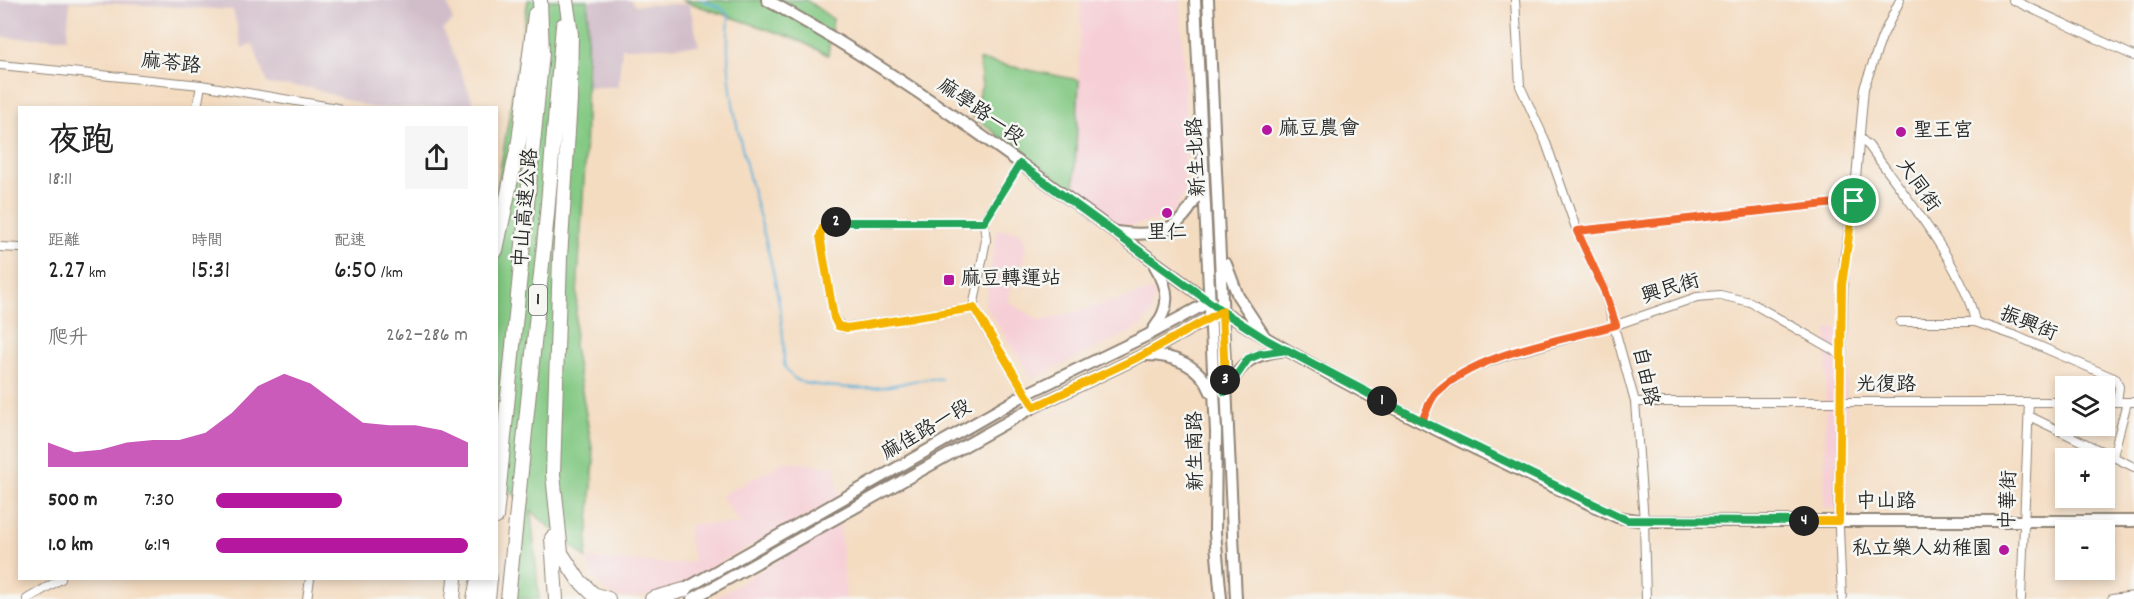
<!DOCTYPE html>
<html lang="zh-TW">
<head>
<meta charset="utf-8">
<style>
	:root { --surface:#fff; --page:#f6f6f6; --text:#222; --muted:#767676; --accent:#b5179e }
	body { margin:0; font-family:Dekko,"LXGW WenKai TC",sans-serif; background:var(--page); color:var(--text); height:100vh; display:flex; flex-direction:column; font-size:22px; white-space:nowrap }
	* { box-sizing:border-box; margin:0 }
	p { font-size:20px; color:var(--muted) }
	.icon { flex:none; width:33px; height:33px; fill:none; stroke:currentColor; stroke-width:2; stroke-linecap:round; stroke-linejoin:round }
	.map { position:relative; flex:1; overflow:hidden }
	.drawer { position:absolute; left:18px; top:106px; width:480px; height:474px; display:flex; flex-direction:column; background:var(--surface); border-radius:0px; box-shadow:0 3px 9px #0003 }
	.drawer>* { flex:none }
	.buttons { position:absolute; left:2055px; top:376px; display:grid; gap:12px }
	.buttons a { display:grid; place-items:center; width:60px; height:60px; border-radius:0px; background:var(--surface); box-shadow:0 3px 9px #0003; font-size:30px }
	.pin { position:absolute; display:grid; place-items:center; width:51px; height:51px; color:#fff; margin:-26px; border:3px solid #fff; border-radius:50%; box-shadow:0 2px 6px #0007 }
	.km { position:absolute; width:30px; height:30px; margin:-15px; border-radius:50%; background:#222; color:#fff; font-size:16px; line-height:30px; text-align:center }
	.round { display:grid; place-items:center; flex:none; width:63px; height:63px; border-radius:0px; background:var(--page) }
	.overview { display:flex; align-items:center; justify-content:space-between; height:102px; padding:0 30px }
	h1 { font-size:33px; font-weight:600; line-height:45px }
	.stats { display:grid; grid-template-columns:repeat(3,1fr); gap:9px; height:102px; padding:6px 30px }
	.stats div { display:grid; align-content:center }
	.stats b { font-size:26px; font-weight:600 }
	.stats small { font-size:16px; font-weight:400 }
	.stats p { font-size:16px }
	.chart { height:168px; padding:12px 30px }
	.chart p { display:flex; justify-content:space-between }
	.chart svg { width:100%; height:108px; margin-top:6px; fill:var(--accent); opacity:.7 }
	ul { padding:0 30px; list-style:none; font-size:20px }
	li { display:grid; grid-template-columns:96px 72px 1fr; align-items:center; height:45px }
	li i { height:15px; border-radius:8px; background:var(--accent) }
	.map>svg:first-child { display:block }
</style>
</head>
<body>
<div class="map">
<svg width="2134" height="599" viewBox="0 0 2134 599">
	<rect width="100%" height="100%" fill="#f6f6f2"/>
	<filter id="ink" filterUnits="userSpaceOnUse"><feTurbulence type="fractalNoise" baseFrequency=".0167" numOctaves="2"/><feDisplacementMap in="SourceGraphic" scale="12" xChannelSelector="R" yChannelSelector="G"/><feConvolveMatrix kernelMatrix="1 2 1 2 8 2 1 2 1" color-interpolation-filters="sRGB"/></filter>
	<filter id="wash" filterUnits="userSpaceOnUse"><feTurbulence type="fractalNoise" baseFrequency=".008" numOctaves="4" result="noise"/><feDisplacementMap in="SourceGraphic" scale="24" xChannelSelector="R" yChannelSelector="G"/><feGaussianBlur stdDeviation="1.35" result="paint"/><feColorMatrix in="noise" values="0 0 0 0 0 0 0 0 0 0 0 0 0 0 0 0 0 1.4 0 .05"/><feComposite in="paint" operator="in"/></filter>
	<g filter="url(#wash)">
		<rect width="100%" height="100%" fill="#f4dcc1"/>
		<path fill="#f6cfd6" d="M1081 0H1180L1185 86V193L1173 214 1164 219 1119 228 1074 191Z
			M997 229 1021 232 1026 247 1019 282 1010 286 1009 302 1041 321 1155 290 1151 314 1140 327 1033 379 985 305Z
			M1827 328H1847L1846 508H1824Z
			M784 462 818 464 829 468 835 464 839 498 664 593 631 598 615 597 603 589 592 573 586 558 675 564 694 562 688 538 690 524H741L721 496Z
			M840 522 846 599H714Z"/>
		<path fill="#d1bdc9" d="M0 0H447L453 21 443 29 475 106 471 108H373L311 88 267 84 253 44 242 48 233 10 70 1 67 38H14L0 37Z
			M588 0H630L635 5 689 4 699 46 622 48 618 87H586Z"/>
		<path fill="#84c984" stroke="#587a58" stroke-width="1.5" d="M528 0H588L585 164 574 346 594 460 586 558 531 511 539 599H514L524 504 497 479V189Z
			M681 0H806L833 19 828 55 796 39Z
			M979 60 1079 80 1074 191 971 115 982 86Z"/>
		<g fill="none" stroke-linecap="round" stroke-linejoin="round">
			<path stroke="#5eb2da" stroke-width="2" d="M702 0 723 9 729 17C718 134 785 248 784 364 787 372 791 377 799 381 811 386 859 389 873 388 896 387 917 377 941 379"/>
		</g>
	</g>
	<g filter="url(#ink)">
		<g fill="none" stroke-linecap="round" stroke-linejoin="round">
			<defs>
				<path id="minor" d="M1515 0 1520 86 1545 140 1577 231 1604 290 1635 402 1644 521 1646 599
					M2013 0 2134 56
					M0 65 201 85 337 108
					M197 108 201 85
					M1861 139 1869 146C1902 192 1965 268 1975 322
					M1020 164 984 222 986 240 973 308 1034 407
					M1577 231 1854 201
					M0 247 20 248
					M973 308 843 328 834 318 820 236 823 227 833 222H984
					M1900 322H1975L2016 336 2116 379 2119 387 2117 402
					M1635 402H2066
					M2104 402H2134
					M2029 416 2134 467
					M1422 421 1435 393 1469 369 1508 355 1616 325 1697 297 1720 295 1750 302 1840 354
					M2113 456 2127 402
					M27 599 61 579
					M307 599 310 579
					M1842 599 1838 505 1844 259 1854 201 1864 88 1882 37 1900 0
					M2021 599 2029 402
					M2112 599 2134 596"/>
				<path id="secondary" d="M767 0C928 88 1073 203 1222 311 1347 390 1483 453 1617 517L1644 521H2134
					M1195 0 1216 432 1215 533 1221 599
					M1208 0 1236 599
					M1116 232C1162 239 1187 228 1202 182
					M1226 264 1238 296 1265 337
					M1153 330C1171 307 1170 290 1155 266
					M1146 355C1174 355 1200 365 1211 392
					M1225 392C1243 361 1251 354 1287 350
					M678 593 1026 394 1148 335 1209 302
					M692 599 1034 407 1143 355 1222 311"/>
				<path id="motorway" d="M566 0 571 34 570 100 560 258 553 474 561 553 578 579 593 594 608 599
					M496 250 519 141 535 14
					M496 517 542 53 540 0
					M552 538 556 599
					M453 599 455 579
					M474 599 478 579
					M488 599 490 579
					M508 599 547 215 563 25
					M652 599 684 590"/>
			</defs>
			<use href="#minor" stroke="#908476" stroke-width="10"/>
			<use href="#secondary" stroke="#908476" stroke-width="14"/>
			<use href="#motorway" stroke="#908476" stroke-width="16"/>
			<use href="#minor" stroke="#fff" stroke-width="8"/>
			<use href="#secondary" stroke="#fff" stroke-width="10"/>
			<use href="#motorway" stroke="#fff" stroke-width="14"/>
		</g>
	</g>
	<g fill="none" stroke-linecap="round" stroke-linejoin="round" filter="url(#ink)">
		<defs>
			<path id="split-1" d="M1382 401 1422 421C1426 413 1430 399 1436 393 1478 352 1561 341 1616 325L1604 290 1577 231 1854 201"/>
			<path id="split-2" d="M836 222H984L1020 164 1222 311 1267 340 1382 401"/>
			<path id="split-3" d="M836 222 823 227 820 236 834 318 838 326 847 328 974 308 1034 407 1143 355 1222 311 1225 380"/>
			<path id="split-4" d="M1225 380V392L1248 359 1260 354 1287 350 1422 421 1627 520 1804 521"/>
			<path id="split-5" d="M1804 521H1839L1842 285 1854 201"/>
		</defs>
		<use href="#split-1" stroke="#fff" stroke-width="12"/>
		<use href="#split-2" stroke="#fff" stroke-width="12"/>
		<use href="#split-3" stroke="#fff" stroke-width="12"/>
		<use href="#split-4" stroke="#fff" stroke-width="12"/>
		<use href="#split-5" stroke="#fff" stroke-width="12"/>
		<use href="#split-1" stroke="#f0652b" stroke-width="8"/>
		<use href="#split-2" stroke="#22a559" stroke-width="8"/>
		<use href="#split-3" stroke="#f5b400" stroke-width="8"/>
		<use href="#split-4" stroke="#22a559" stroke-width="8"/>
		<use href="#split-5" stroke="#f5b400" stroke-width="8"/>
	</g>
	<g fill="#b5179e" stroke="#f6f6f2" stroke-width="2">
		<circle cx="1267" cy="130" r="6"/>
		<circle cx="1901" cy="132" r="6"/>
		<circle cx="1167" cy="213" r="6"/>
		<rect x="943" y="274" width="12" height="12" rx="3"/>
		<circle cx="2004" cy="550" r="6"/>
	</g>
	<g text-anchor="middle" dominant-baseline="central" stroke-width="5" stroke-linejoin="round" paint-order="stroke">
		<rect fill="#f6f6f2" stroke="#686867" stroke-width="1.5" x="529" y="285" width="18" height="30" rx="4.5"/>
		<g font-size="18" font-weight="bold" fill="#2b2b2b">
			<text x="538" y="300">1</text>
		</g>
		<g font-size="20" fill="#2b2b2b" stroke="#f6f6f2">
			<text transform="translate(171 65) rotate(6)">麻苓路</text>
			<text transform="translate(980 113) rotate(35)">麻學路一段</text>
			<text transform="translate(1198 157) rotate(-93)">新生北路</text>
			<text transform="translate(1917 186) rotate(55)">大同街</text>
			<text transform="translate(527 208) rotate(-85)">中山高速公路</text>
			<text transform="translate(1671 290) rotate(-17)">興民街</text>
			<text transform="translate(2028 325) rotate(22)">振興街</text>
			<text transform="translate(1644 377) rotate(78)">自由路</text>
			<text x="1886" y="386">光復路</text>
			<text transform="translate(927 431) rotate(-30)">麻佳路一段</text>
			<text transform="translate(1197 451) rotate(-91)">新生南路</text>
			<text transform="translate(2010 500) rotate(-88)">中華街</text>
			<text x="1886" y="503">中山路</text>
		</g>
		<g font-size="20" fill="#2b2b2b" stroke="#f6f6f2" text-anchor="start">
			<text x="1279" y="130">麻豆農會</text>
			<text x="1913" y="132">聖王宮</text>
			<text x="1167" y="234" text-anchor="middle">里仁</text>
			<text x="961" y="280">麻豆轉運站</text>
			<text x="1992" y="550" text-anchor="end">私立樂人幼稚園</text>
		</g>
	</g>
</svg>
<div class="buttons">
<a><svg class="icon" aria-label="layers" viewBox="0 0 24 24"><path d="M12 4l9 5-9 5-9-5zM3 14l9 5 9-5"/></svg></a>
<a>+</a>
<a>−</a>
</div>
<div class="pin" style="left:1854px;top:201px;background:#1e9e55"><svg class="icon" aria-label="arrive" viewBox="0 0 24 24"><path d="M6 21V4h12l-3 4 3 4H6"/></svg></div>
<b class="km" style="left:1382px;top:401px">1</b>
<b class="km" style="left:836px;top:222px">2</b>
<b class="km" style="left:1225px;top:380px">3</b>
<b class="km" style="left:1804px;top:521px">4</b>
<section class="drawer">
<div class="overview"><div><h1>夜跑</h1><p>18:11</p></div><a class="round"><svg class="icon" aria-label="share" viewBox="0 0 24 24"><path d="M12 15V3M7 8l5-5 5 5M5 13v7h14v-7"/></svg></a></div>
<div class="stats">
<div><p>距離</p><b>2.27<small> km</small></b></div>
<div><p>時間</p><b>15:31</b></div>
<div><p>配速</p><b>6:50<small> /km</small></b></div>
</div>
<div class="chart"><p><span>爬升</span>262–286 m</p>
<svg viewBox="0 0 160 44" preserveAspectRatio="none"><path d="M0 44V34L10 38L20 37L30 34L40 33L50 33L60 30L70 22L80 11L90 6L100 10L110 18L120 26L130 27L140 27L150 29L160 34V44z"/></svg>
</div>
<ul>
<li><b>500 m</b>7:30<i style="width:50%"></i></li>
<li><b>1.0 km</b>6:19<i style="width:100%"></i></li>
</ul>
</section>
</div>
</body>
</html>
